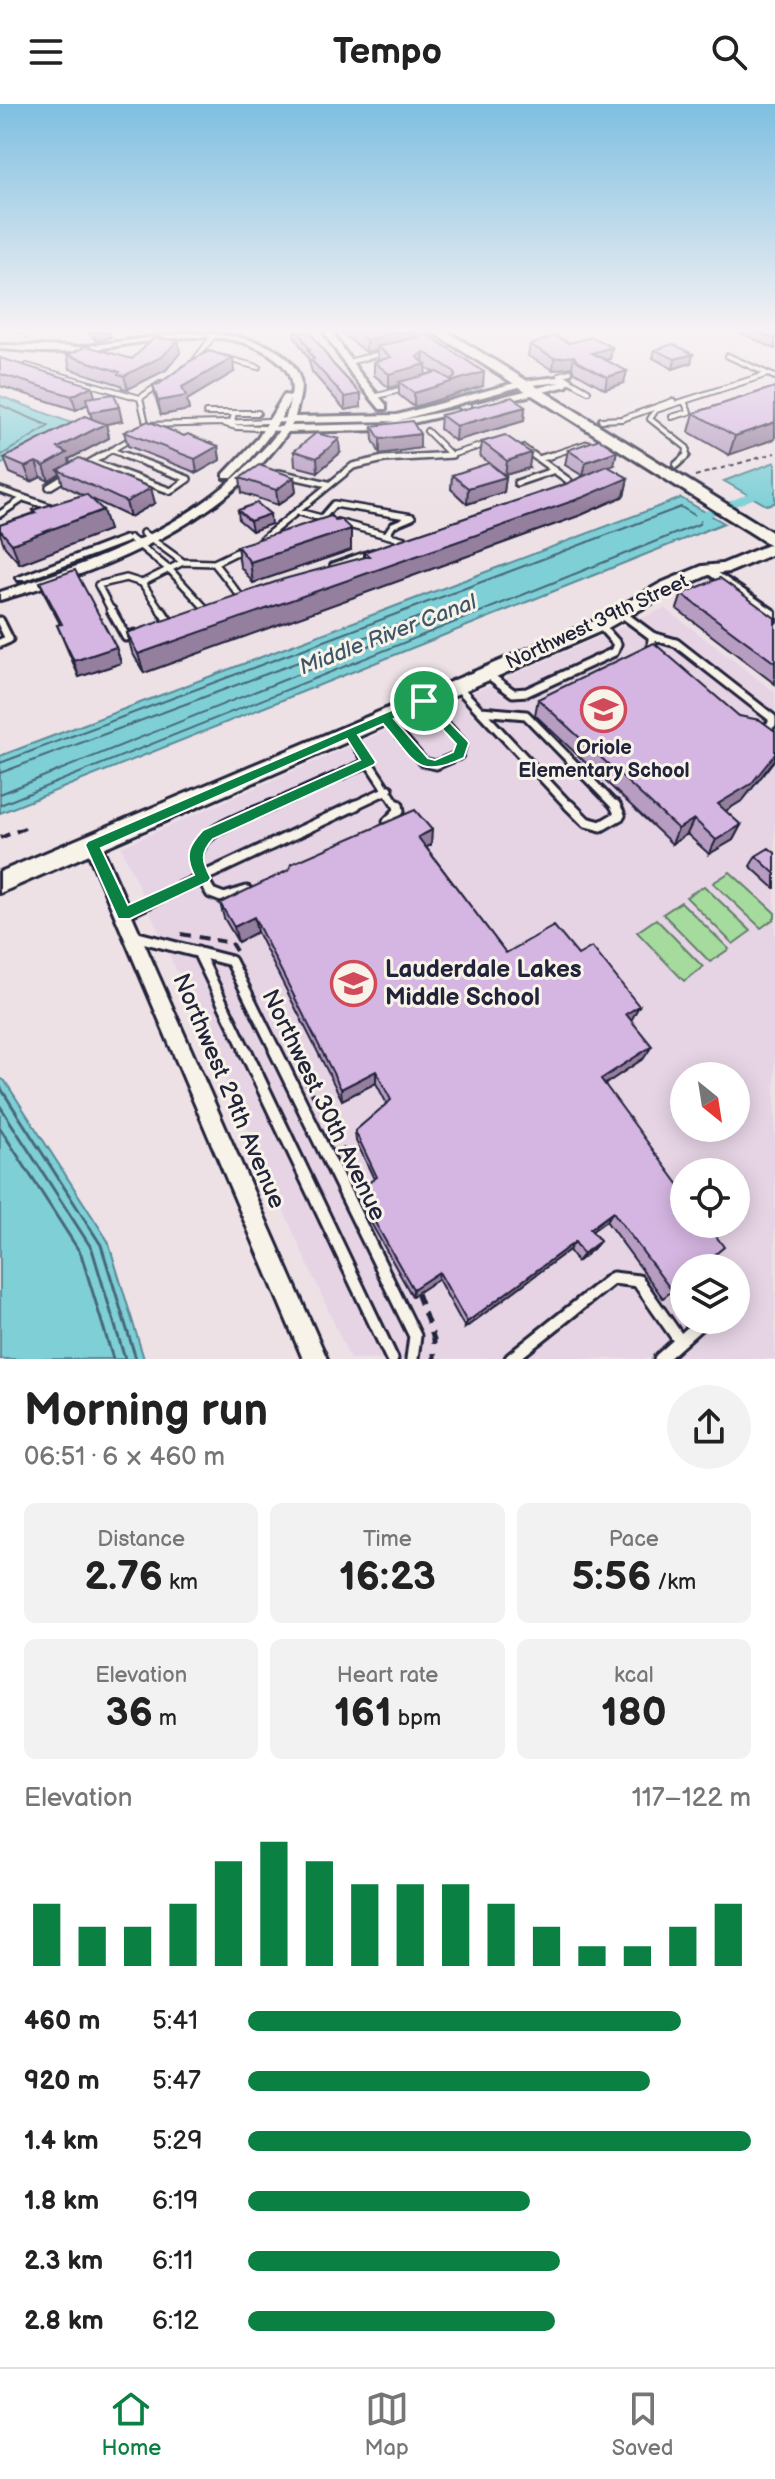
<!DOCTYPE html>
<html lang="en">
<head>
<meta charset="utf-8">
<style>
	:root { --surface:#fff; --page:#f2f2f2; --text:#222; --muted:#767676; --line:#e0e0e0; --accent:#0b8043 }
	body { margin:0; font-family:"Balsamiq Sans",sans-serif; background:var(--page); color:var(--text); height:100vh; display:flex; flex-direction:column; font-size:30px; white-space:nowrap }
	* { box-sizing:border-box; margin:0 }
	p { font-size:26px; color:var(--muted) }
	.icon { flex:none; width:44px; height:44px; fill:none; stroke:currentColor; stroke-width:2; stroke-linecap:round; stroke-linejoin:round }
	.map { position:relative; height:1255px; overflow:hidden }
	.details { display:flex; flex-direction:column; background:var(--surface); flex:1 }
	.details>* { flex:none }
	.needle { width:52px; rotate:150deg }
	.controls { position:absolute; left:670px; top:958px; display:grid; gap:16px }
	.controls a { display:grid; place-items:center; width:80px; height:80px; border-radius:50%; background:var(--surface); box-shadow:0 4px 20px #0003; font-size:40px }
	.pin { position:absolute; display:grid; place-items:center; width:68px; height:68px; color:#fff; margin:-34px; border:4px solid #fff; border-radius:50%; box-shadow:0 2px 8px #0007 }
	.round { display:grid; place-items:center; flex:none; width:84px; height:84px; border-radius:42px; background:var(--page) }
	.overview { display:flex; align-items:center; justify-content:space-between; height:136px; padding:0 24px }
	h1 { font-size:44px; font-weight:700; line-height:60px }
	.metrics { display:grid; grid-template-columns:repeat(3,1fr); gap:12px; height:136px; padding:8px 24px }
	.metrics div { display:grid; align-content:center; border-radius:12px; background:var(--page); text-align:center }
	.metrics b { font-size:40px; font-weight:700 }
	.metrics small { font-size:22px; font-weight:400 }
	.metrics p { font-size:22px }
	.chart { height:224px; padding:16px 24px }
	.chart p { display:flex; justify-content:space-between }
	.chart svg { width:100%; height:144px; margin-top:8px; stroke:var(--accent); stroke-width:6 }
	ul { padding:0 24px; list-style:none; font-size:26px }
	li { display:grid; grid-template-columns:128px 96px 1fr; align-items:center; height:60px }
	li i { height:20px; border-radius:10px; background:var(--accent) }
	header { display:flex; justify-content:space-between; align-items:center; height:104px; padding:0 24px; background:var(--surface); font-size:36px; font-weight:700 }
	.dock { display:flex; justify-content:space-around; align-items:center; height:112px; border-top:2px solid var(--line); background:var(--surface); font-size:22px; color:var(--muted) }
	.dock a { display:grid; justify-items:center; gap:4px }
	.dock .selected { color:var(--accent) }
	.map>svg:first-child { display:block }
</style>
</head>
<body>
<header><svg class="icon" aria-label="menu" viewBox="0 0 24 24"><path d="M4 6h16M4 12h16M4 18h16"/></svg>Tempo<svg class="icon" aria-label="search" viewBox="0 0 24 24"><circle cx="10" cy="10" r="6"/><path d="M15 15l6 6"/></svg></header>
<div class="map">
<svg width="775" height="1255" viewBox="0 0 775 1255">
	<rect width="100%" height="100%" fill="#ede1e6"/>
	<filter id="ink" filterUnits="userSpaceOnUse"><feTurbulence type="fractalNoise" baseFrequency=".0125" numOctaves="2"/><feDisplacementMap in="SourceGraphic" scale="16" xChannelSelector="R" yChannelSelector="G"/><feConvolveMatrix kernelMatrix="1 2 1 2 8 2 1 2 1" color-interpolation-filters="sRGB"/></filter>
	<g filter="url(#ink)">
		<path fill="#e6d4e5" fill-rule="evenodd" d="M665 504 775 588V1255H350L121 743ZM684 972H736V1024H684ZM684 1068H736V1120H684ZM684 1164H736V1216H684Z"/>
		<path fill="#a6db9e" stroke="#647e6c" stroke-width="2" d="M730 768 775 809V814L761 824 713 779Z
			M704 782 751 827 733 840 686 793Z
			M681 798 729 845 710 858 663 810Z
			M656 815 703 863 684 877 637 828Z"/>
		<path fill="#7fd0d6" stroke="#5a8a98" stroke-width="2" d="M0 292 74 320 0 361Z
			M775 358V399L766 401 724 377Z
			M681 394 724 419 0 709V652Z
			M0 974 5 977 108 1137 144 1255H0Z"/>
		<g fill="none" stroke-linecap="round" stroke-linejoin="round">
			<path stroke="#476879" stroke-width="2" d="M0 301 49 322 0 352
				M0 659 681 403 701 415 699 420 0 701
				M0 669 430 509 435 511 433 516 0 690"/>
			<path stroke="#476879" stroke-width="3" d="M0 983 101 1141 136 1255
				M0 1002 92 1145 125 1255
				M0 1024 81 1150 113 1255"/>
			<path fill="#7fd0d6" fill-rule="evenodd" d="M775 379V386L691 420 687 421 681 417Z"/>
			<defs>
				<path id="lane-far4" d="M728 252 768 270
					M224 254 258 263
					M196 255 213 232
					M348 258 384 249
					M27 262 140 294
					M570 268 560 271 588 287
					M374 293 407 284
					M206 309H234
					M672 313 689 308 684 297
					M601 316 622 315 673 297
					M232 318 234 309H258
					M146 319 140 294 160 280
					M146 321 222 319
					M284 325 236 323 222 319 290 316
					M427 327 451 351
					M524 344 536 353
					M111 346 129 353
					M100 353 132 334
					M422 353 451 351 490 339
					M546 353 588 339
					M686 353 687 344 650 315 656 306 768 270 775 273"/>
				<path id="lane-far3" d="M533 351 569 377 567 383
					M539 355 552 351
					M92 358 171 387 188 375 124 351
					M676 361 687 351
					M84 362 103 351
					M279 369 328 380
					M517 379 555 366
					M49 383 67 372
					M0 386 50 403 45 406
					M299 408 325 415
					M0 410 24 394
					M322 414 334 400 412 413 393 421 387 430
					M337 418 405 436
					M143 429 183 458
					M130 434 171 467 206 505
					M263 435 353 362 384 355 452 351
					M214 459 241 493 237 495
					M333 462 373 448
					M142 479 162 508
					M112 508 98 481 126 474 142 479 183 458 214 459 245 444"/>
				<path id="lane-far2" d="M111 506 126 533 135 530
					M161 506 169 518
					M621 509 652 532 676 539 772 614V620L763 626
					M0 517 9 535 0 539
					M652 532V546
					M487 570 513 589 527 588 614 548 617 540 600 521
					M457 582 570 703
					M481 607 526 611 616 703
					M385 613 423 658 436 661 459 651 462 639 424 597
					M349 629 398 703
					M269 703 369 658
					M351 703 389 685"/>
				<path id="lane-far1" d="M569 701 586 718 601 722 620 711 615 701
					M388 718 399 707 398 701
					M247 787 224 794 211 789C206 780 199 770 197 760 190 727 250 711 273 701
					M124 810 356 701
					M134 832 231 857 276 948
					M198 848 246 948"/>
				<path id="lane" d="M245 946 392 1255
					M275 946 415 1232 412 1255
					M511 1255 613 1174 638 1177 680 1237
					M660 1255 704 1216"/>
				<path id="street" d="M324 228H332L358 267 386 301V305H380L352 271Z
					M185 229C220 229 289 233 300 276 303 288 297 302 295 313L397 311 522 277 567 272 571 275 567 282 476 305 473 304V300L561 278 522 282 397 317 293 319 291 322 382 320 456 305 460 308 382 326 288 328C222 420 106 466 0 496V488C91 459 184 427 252 357 263 345 276 333 283 320 287 313 288 304 290 296 276 327 255 351 232 374H224V370L258 334 284 291 291 292C294 277 288 264 276 255 224 214 138 242 79 247 53 250 26 247 0 245V241L79 243Z
					M126 432 131 435 130 437 26 476H18L16 474Z
					M708 462 775 507V517L704 467V463Z
					M93 734 99 736 101 741 327 1255H303L85 741 87 736Z"/>
				<path id="secondary" d="M775 438V449L730 468 711 470 673 487 606 525 0 789V768L594 517 661 479 702 462 722 460Z"/>
				<path id="primary" d="M432 228H448L775 430V444Z"/>
			</defs>
			<use href="#lane-far4" stroke="#22223b" stroke-width="8"/>
			<use href="#lane-far3" stroke="#22223b" stroke-width="10"/>
			<use href="#lane-far2" stroke="#22223b" stroke-width="13"/>
			<use href="#lane-far1" stroke="#22223b" stroke-width="15"/>
			<use href="#lane" stroke="#22223b" stroke-width="17"/>
			<use href="#street" stroke="#22223b" stroke-width="6"/>
			<use href="#secondary" stroke="#22223b" stroke-width="6"/>
			<use href="#primary" stroke="#22223b" stroke-width="6"/>
			<path stroke="#22223b" stroke-width="2" stroke-dasharray="5 4" stroke-linecap="butt" d="M17 228 27 234
				M695 372 775 349"/>
			<path stroke="#22223b" stroke-width="4" stroke-dasharray="10 7" stroke-linecap="butt" d="M0 734 27 723
				M181 830 231 839 236 847"/>
			<path stroke="#22223b" stroke-width="5" stroke-dasharray="12 9" stroke-linecap="butt" d="M302 970 365 1087
				M417 1189 434 1235V1255"/>
			<use href="#lane-far4" stroke="#f7f3e8" stroke-width="4"/>
			<use href="#lane-far3" stroke="#f7f3e8" stroke-width="5"/>
			<use href="#lane-far2" stroke="#f7f3e8" stroke-width="7"/>
			<use href="#lane-far1" stroke="#f7f3e8" stroke-width="9"/>
			<use href="#lane" stroke="#f7f3e8" stroke-width="11"/>
			<use href="#street" fill="#f7f3e8" fill-rule="evenodd"/>
			<use href="#secondary" fill="#f7f3e8" fill-rule="evenodd"/>
			<use href="#primary" fill="#f7f3e8" fill-rule="evenodd"/>
		</g>
		<path fill="#b79dc2" stroke="#22223b" stroke-width="2" fill-rule="evenodd" d="M88 228H110L111 233 96 237Z
			M294 228H310L333 260 361 290V303L345 306 312 268 308 254 294 231Z
			M340 228H416V232L483 282 414 303 399 291V281L389 284 374 271V258L378 257 377 246 366 248ZM425 263 434 268 425 271Z
			M739 228H775V245Z
			M178 236 180 249 166 266 128 285 122 284 121 281 70 265 67 251 132 255Z
			M569 239 612 243 610 255 606 256 624 279 605 285 575 268 572 263 553 266 528 252 530 241Z
			M655 246 693 250 691 259 673 265 653 254Z
			M0 254 95 293 122 317 106 320 109 334 69 355 70 360 155 399 130 413 90 394 109 426 20 460 5 443 0 430V421L34 409 33 406 83 391 63 381 60 370 49 377 41 373 31 378 10 369 4 354 92 315 88 300 76 306 0 282Z
			M190 257 234 268 187 296 189 306 161 311 156 295 153 281 159 280Z
			M775 283 729 351 689 328 694 309Z
			M525 303 524 317 455 337 440 325 441 311Z
			M372 322 420 344 380 350 373 336Z
			M124 328 184 332 218 342 220 356 197 369 128 342Z
			M482 338 529 364 505 371 480 352Z
			M568 346 614 361 608 363 628 374 624 392 581 411 144 569 132 548 127 529 364 454V448L566 380 583 372 565 361Z
			M294 347 340 349 318 368 295 362Z
			M452 371 506 373 504 388 467 400 451 385Z
			M294 373 296 388 278 401 242 389 240 374Z
			M238 406 271 420 252 427 239 416Z
			M335 416 351 446 253 479 240 462 237 442Z
			M40 478 116 543 121 559 79 573 57 521 60 520 46 493Z
			M682 490 775 514V580L677 505Z
			M538 595 739 612 775 627V655L743 696 725 707 741 721 733 736 709 750 687 730 672 740 535 611Z
			M431 741 426 743 506 849 578 851 639 902 630 916 644 954 605 980 672 1187 663 1194 606 1117 592 1127 600 1137 593 1145 577 1158 569 1146 465 1224 438 1175 412 1192 358 1096 357 1087 374 1075 356 1037 355 1027 387 1000 376 979 342 996 257 828 238 838 224 814 220 799Z
			M775 749V784H774L750 762 756 752Z"/>
		<path fill="#957f9e" stroke="#22223b" stroke-width="2" d="M94 228H110L111 233 96 237Z
			M395 228H416V236L377 243V246L366 248V236Z
			M178 236 180 249 166 266 128 285 124 272Z
			M612 243 610 255 590 261 592 249Z
			M424 248 423 261 426 260 425 274 399 278V281L389 284V270L417 253Z
			M693 250 691 259 673 265 675 255Z
			M574 252 572 263 553 266 554 254Z
			M233 254 234 268 187 296 189 306 161 311 158 297Z
			M627 267 624 279 605 285 607 273Z
			M484 268 483 282 414 303V289Z
			M92 282 96 296 76 306 72 292Z
			M361 290V303L345 306V293Z
			M119 303 122 317 106 320 109 334 69 355 71 364 58 366 60 370 49 377 44 362 58 344 94 322 90 308Z
			M525 303 524 317 455 337 456 322Z
			M775 318V335L729 351 735 332Z
			M420 330V344L380 350V335Z
			M339 335 340 349 318 368 317 354Z
			M218 342 220 356 197 369 195 355Z
			M617 347 614 361 583 372 586 358Z
			M531 349 529 364 505 371 507 357Z
			M36 358 41 373 31 378 25 363Z
			M294 373 296 388 278 401 276 386Z
			M506 373 504 388 467 400 468 384Z
			M628 374 624 392 581 411 144 569 138 550Z
			M151 384 155 399 130 413 126 398Z
			M103 406 109 426 20 460 12 440Z
			M270 410 271 420 252 427 250 417Z
			M351 425V446L253 479 250 458Z
			M116 543 121 559 79 573 74 557Z
			M775 650V655L743 696 711 716 718 700Z
			M694 715 687 730 672 740 678 725Z
			M741 721 733 736 709 750 716 736Z
			M432 726 431 741 417 748 418 733Z
			M254 813 257 828 238 838 234 823Z
			M639 902 632 915 619 923 626 910Z
			M652 942 644 954 595 987 601 975Z
			M376 967V979L342 996 341 985Z
			M613 1108 606 1117 584 1133 590 1125Z
			M600 1137 593 1145 577 1158 583 1150Z
			M575 1138 569 1146 465 1224 467 1218Z
			M439 1168 438 1175 412 1192 413 1185Z"/>
		<path fill="#d5b6e2" stroke="#22223b" stroke-width="2" d="M299 228H310L333 260 361 290 345 293 311 256 314 255 308 246H310Z
			M356 228H395L366 236Z
			M759 228H775V235Z
			M427 230 484 268 414 289 399 278 437 268 451 276 455 273V268L424 248 417 253 426 260 389 270 374 258 391 253 377 243Z
			M555 232 569 239 592 233 612 243 592 249 627 267 607 273 577 257 574 252 554 254 530 241Z
			M154 234 178 236 163 252 124 272 118 270 120 268 67 251 87 242 132 255Z
			M673 240 693 250 675 255 655 246Z
			M209 247 233 254 182 283 186 292 158 297 153 281 159 280 190 257Z
			M0 254 92 282 72 292 0 270Z
			M775 283V318L735 332 694 309Z
			M114 290 119 303 90 308 86 294Z
			M512 293 525 303 456 322 441 311Z
			M85 312 105 320 58 344 67 349 44 362 36 358 25 363 4 354Z
			M148 317 184 332 188 330 218 342 195 355 124 328Z
			M412 317 420 330 380 335 372 322Z
			M316 329 339 335 317 354 294 347Z
			M505 331 531 349 507 357 482 338Z
			M599 335 617 347 586 358 568 346Z
			M79 354 151 384 126 398 58 366Z
			M489 359 506 373 468 384 452 371Z
			M259 361 294 373 276 386 240 374Z
			M607 362 628 374 584 393 138 550 127 529 284 475 369 452 364 448 566 380Z
			M86 390 103 406 12 440 0 426V421L36 409 33 406Z
			M257 399 270 410 250 417 238 406Z
			M331 412 335 416 340 415 351 425 250 458 237 442Z
			M75 466 116 543 74 557 57 521 62 520 40 478Z
			M720 474 775 514V559L682 490Z
			M654 539 739 612 760 616 775 627V650L751 680 718 700 741 721 716 736 694 715 678 725 538 595Z
			M415 706 432 726 418 733 506 849 554 822 578 851 592 843 639 902 626 910 652 942 601 975 684 1088V1120H707L724 1143 699 1164H684V1177L672 1187 613 1108 590 1125 600 1137 583 1150 575 1138 467 1218 439 1168 413 1185 357 1087 377 1073 355 1027 391 996 376 967 341 985 254 813 234 823 220 799 289 766 291 760Z
			M769 744 775 749V770L756 752Z"/>
	</g>
	<linearGradient id="sky" x2="0" y2="1"><stop stop-color="#7ebfe1"/><stop offset="0.56" stop-color="#f7f2f4"/><stop offset="1" stop-color="#f7f2f4" stop-opacity="0"/></linearGradient>
	<rect width="775" height="404" fill="url(#sky)"/>
	<path fill="#0b8043" stroke="#fff" stroke-width="2" fill-rule="evenodd" d="M424 592 467 636 469 639 464 654C415 677 414 655 383 620L358 631 376 658 374 661 213 735C200 749 202 757 211 774L208 778 130 815H118L85 741 88 737ZM422 603 456 640 453 648 435 656 428 654 394 615ZM347 635 360 656 203 726C189 741 184 751 194 771L128 801 101 744Z"/>
	<defs>
		<symbol id="school-ring" viewBox="-11 -11 22 22"><circle r="9.5" fill="#f7f3e8" stroke="#d1495b" stroke-width="1.5"/><path d="M0-5L7-2L0 1L-7-2ZM-4 1L0 2.5L4 1V4Q0 6-4 4Z" fill="#d1495b"/></symbol>
	</defs>
	<g fill-rule="evenodd">
		<use href="#school-ring" x="578" y="580" width="51" height="51"/>
		<use href="#school-ring" x="328" y="854" width="51" height="51"/>
	</g>
	<g text-anchor="middle" dominant-baseline="central" stroke-width="6" stroke-linejoin="round" paint-order="stroke">
		<g font-size="20" fill="#22223b" stroke="#f7f3e8">
			<text transform="translate(597 518) rotate(-25)">Northwest 39th Street</text>
		</g>
		<g font-size="20" font-weight="bold" fill="#22223b" stroke="#f7f3e8">
			<text x="604" y="644">Oriole<tspan x="604" dy="23">Elementary School</tspan></text>
		</g>
		<g font-size="22" font-style="italic" fill="#3e566a" stroke="#f7f3e8">
			<text transform="translate(388 531) rotate(-21)">Middle River Canal</text>
		</g>
		<g font-size="24" font-weight="bold" fill="#22223b" stroke="#f7f3e8" text-anchor="start">
			<text x="385" y="865">Lauderdale Lakes<tspan x="385" dy="28">Middle School</tspan></text>
		</g>
		<g font-size="24" fill="#22223b" stroke="#f7f3e8">
			<text transform="translate(229 987) rotate(67)">Northwest 29th Avenue</text>
			<text transform="translate(324 1001) rotate(64)">Northwest 30th Avenue</text>
		</g>
	</g>
</svg>
<div class="controls">
<a><svg class="needle" viewBox="-14 -14 28 28"><path d="M0-13l5 13h-10z" fill="#e53935"/><path d="M0 13l5-13h-10z" fill="#767676"/></svg></a>
<a><svg class="icon" aria-label="locate" viewBox="0 0 24 24"><circle cx="12" cy="12" r="6"/><path d="M12 2v4M12 18v4M2 12h4M18 12h4"/></svg></a>
<a><svg class="icon" aria-label="layers" viewBox="0 0 24 24"><path d="M12 4l9 5-9 5-9-5zM3 14l9 5 9-5"/></svg></a>
</div>
<div class="pin" style="left:424px;top:597px;background:#1e9e55"><svg class="icon" aria-label="arrive" viewBox="0 0 24 24"><path d="M6 21V4h12l-3 4 3 4H6"/></svg></div>
</div>
<section class="details">
<div class="overview"><div><h1>Morning run</h1><p>06:51 · 6 × 460 m</p></div><a class="round"><svg class="icon" aria-label="share" viewBox="0 0 24 24"><path d="M12 15V3M7 8l5-5 5 5M5 13v7h14v-7"/></svg></a></div>
<div class="metrics">
<div><p>Distance</p><b>2.76<small> km</small></b></div>
<div><p>Time</p><b>16:23</b></div>
<div><p>Pace</p><b>5:56<small> /km</small></b></div>
</div>
<div class="metrics">
<div><p>Elevation</p><b>36<small> m</small></b></div>
<div><p>Heart rate</p><b>161<small> bpm</small></b></div>
<div><p>kcal</p><b>180</b></div>
</div>
<div class="chart"><p><span>Elevation</span>117–122 m</p>
<svg viewBox="0 0 160 44" preserveAspectRatio="none"><path d="M5 44V25M15 44V32M25 44V32M35 44V25M45 44V12M55 44V6M65 44V12M75 44V19M85 44V19M95 44V19M105 44V25M115 44V32M125 44V38M135 44V38M145 44V32M155 44V25"/></svg>
</div>
<ul>
<li><b>460 m</b>5:41<i style="width:86%"></i></li>
<li><b>920 m</b>5:47<i style="width:80%"></i></li>
<li><b>1.4 km</b>5:29<i style="width:100%"></i></li>
<li><b>1.8 km</b>6:19<i style="width:56%"></i></li>
<li><b>2.3 km</b>6:11<i style="width:62%"></i></li>
<li><b>2.8 km</b>6:12<i style="width:61%"></i></li>
</ul>
</section>
<nav class="dock">
<a class="selected"><svg class="icon" aria-label="home" viewBox="0 0 24 24"><path d="M3 11l9-7 9 7M6 9v11h12V9"/></svg>Home</a>
<a><svg class="icon" aria-label="map" viewBox="0 0 24 24"><path d="M3 6l6-2 6 2 6-2v14l-6 2-6-2-6 2zM9 4v14M15 6v14"/></svg>Map</a>
<a><svg class="icon" aria-label="saved" viewBox="0 0 24 24"><path d="M7 4h10v16l-5-4-5 4z"/></svg>Saved</a>
</nav>
</body>
</html>
